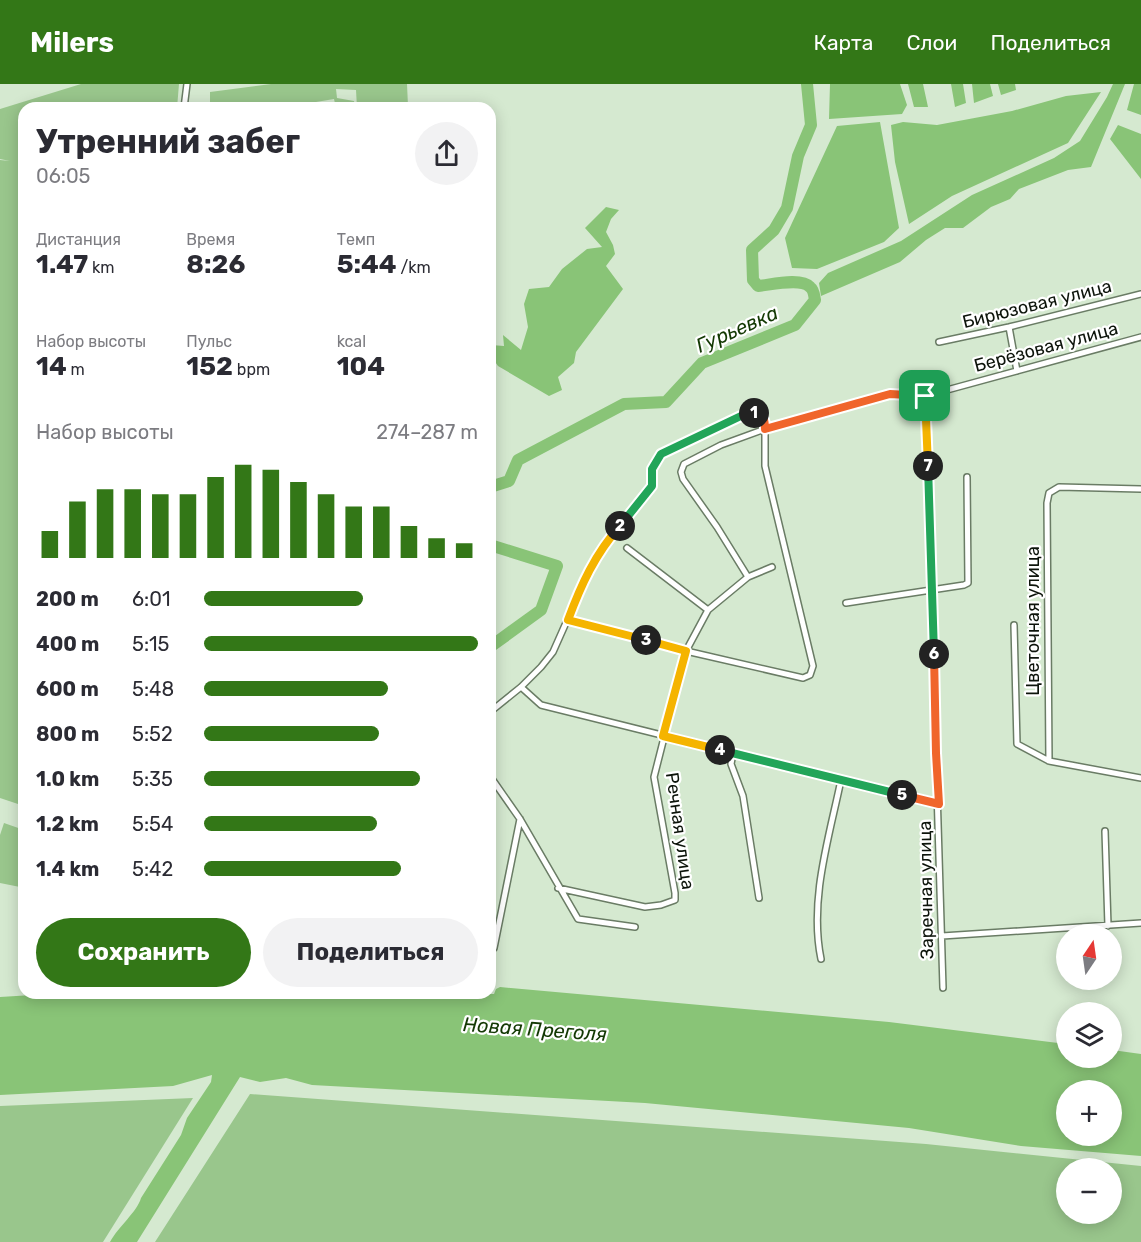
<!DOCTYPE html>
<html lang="ru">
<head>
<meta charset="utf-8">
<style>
	:root { --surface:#fff; --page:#f2f2f3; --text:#2b2b33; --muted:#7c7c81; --accent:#337717 }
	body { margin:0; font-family:Rubik,sans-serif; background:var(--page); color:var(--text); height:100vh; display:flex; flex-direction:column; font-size:22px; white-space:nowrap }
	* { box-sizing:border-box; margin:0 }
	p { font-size:20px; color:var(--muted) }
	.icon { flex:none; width:33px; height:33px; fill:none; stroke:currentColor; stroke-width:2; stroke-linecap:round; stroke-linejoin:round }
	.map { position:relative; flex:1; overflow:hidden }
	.details { position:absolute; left:18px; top:18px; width:478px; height:897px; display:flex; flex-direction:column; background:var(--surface); border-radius:18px; box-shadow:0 3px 15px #0003 }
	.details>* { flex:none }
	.needle { width:39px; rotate:13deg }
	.buttons { position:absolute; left:1056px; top:840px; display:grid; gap:12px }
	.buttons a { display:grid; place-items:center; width:66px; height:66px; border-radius:50%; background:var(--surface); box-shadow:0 3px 15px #0003; font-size:30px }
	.pin { position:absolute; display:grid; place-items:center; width:51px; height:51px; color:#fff; margin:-26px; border-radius:12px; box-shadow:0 3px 9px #0006 }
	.km { position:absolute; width:30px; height:30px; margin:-15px; border-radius:50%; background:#222; color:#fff; font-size:16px; line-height:30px; text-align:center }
	.round { display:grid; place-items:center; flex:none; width:63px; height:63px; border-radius:32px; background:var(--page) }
	.overview { display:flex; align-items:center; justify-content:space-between; height:102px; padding:0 18px }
	h1 { font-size:33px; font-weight:700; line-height:45px }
	.metrics { display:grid; grid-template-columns:repeat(3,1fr); gap:9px; height:102px; padding:6px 18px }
	.metrics div { display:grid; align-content:center }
	.metrics b { font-size:26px; font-weight:700 }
	.metrics small { font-size:16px; font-weight:400 }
	.metrics p { font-size:16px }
	.chart { height:168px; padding:12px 18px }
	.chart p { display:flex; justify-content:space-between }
	.chart svg { width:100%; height:108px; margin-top:6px; stroke:var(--accent); stroke-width:6 }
	.button { display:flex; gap:12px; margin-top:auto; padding:12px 18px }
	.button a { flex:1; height:69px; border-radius:36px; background:var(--accent); color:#fff; font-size:24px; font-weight:700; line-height:69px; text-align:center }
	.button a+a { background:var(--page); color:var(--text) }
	ul { padding:0 18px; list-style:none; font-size:20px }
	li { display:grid; grid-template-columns:96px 72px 1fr; align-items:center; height:45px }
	li i { height:15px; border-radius:8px; background:var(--accent) }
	header { display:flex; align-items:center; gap:36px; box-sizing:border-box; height:84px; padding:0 30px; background:var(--accent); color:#fff }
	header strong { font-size:28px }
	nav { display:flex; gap:33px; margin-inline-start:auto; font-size:21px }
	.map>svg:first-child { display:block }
</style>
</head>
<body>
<header>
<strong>Milers</strong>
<nav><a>Карта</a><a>Слои</a><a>Поделиться</a></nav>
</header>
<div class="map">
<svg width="1141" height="1158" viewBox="0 0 1141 1158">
	<rect width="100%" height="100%" fill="#d5e9d0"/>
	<path fill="#99c68c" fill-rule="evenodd" d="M81 0H179L177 24H24V722L0 714V76L10 77 0 75V25Z
		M271 0H407L408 22H400V24H357L356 6 336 5 337 14 354 17 355 24H336L334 15 316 18 317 24H210V8Z
		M4 739 24 746V786L20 803 0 799V751Z
		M250 1010 926 1060 1141 1082V1158H155ZM1066 1084H1112V1130H1066Z
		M193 1014 103 1158H0V1022Z"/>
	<path fill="#89c477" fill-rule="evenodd" d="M830 0H900L907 21 902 30 829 35Z
		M908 0H923L928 23H914Z
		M951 0H963L966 19 955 23Z
		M972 0H990L993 12 974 19Z
		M998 0H1015L1016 6 1001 11Z
		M1113 0H1125L1091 83 1068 86 1019 105 1010 115 991 123 963 144H945L926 156 900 178 821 212 819 199 828 189 901 157 972 111 1054 74 1080 57 1107 13Z
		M1134 0H1141V31L1127 26Z
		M1101 8 1068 59 952 112 909 140 895 78 891 41 903 38 937 41 1012 27 1066 12Z
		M880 38 899 144 884 158 817 185 792 184 785 154 837 42Z
		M1118 41 1141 50V95L1110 55Z
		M606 123 619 126 611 135 606 148 613 161 615 170 606 182 623 205 576 268 574 279 558 293 562 306 549 312 498 282 491 272V261L504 262 503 251 521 266 528 243 524 220 529 205 549 203 562 185 587 165 602 163 585 144Z
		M500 903 889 938 1066 960V974H1112V966L1141 970V1072L1021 1062 909 1044 645 1019 312 1001 286 994 260 998 240 993 137 1158H110C118 1143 137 1128 141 1114L181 1051 187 1034 211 998 212 991 173 1002 0 1011V913L65 909 494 910 496 905ZM1066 1006H1112V1052H1066Z"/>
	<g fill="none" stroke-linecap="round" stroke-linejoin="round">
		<path stroke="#89c477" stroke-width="12" d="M490 403 509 397 518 376 624 320 666 318 702 279 795 241 815 216C814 211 814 206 810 203 801 193 770 201 758 202L753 196 752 166 774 146 787 124 798 72 811 41 807 0
			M490 461 557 482 541 526 490 563"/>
		<defs>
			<path id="minor" d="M184 24 187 0
				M1009 243 1017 287
				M939 258 1009 243 1141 210
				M925 312 943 904
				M627 464 708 526
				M748 493 717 443 683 395 681 388 684 380 721 361 765 345 890 310 925 312 1141 253
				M846 519 964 501 968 499 967 393
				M1014 541 1017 660 1049 677 1141 694
				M521 603 541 621 939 720
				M490 628 521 603 541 583 553 568 593 478 610 453 652 402V385L661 370 743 331 750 329 760 330 765 337V382L813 582 810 591 803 594 686 567 569 536
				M733 669 731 680 743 712 759 814
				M1049 677 1047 419 1049 409 1059 403 1141 405
				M490 692 520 735 578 835 635 843
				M1105 747 1108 842
				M558 804 645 823 661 821 675 816V809L654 693 686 567 708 526 748 493 772 483
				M942 852 1141 839
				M494 864 520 735
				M821 875C809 816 829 754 841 696"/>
		</defs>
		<use href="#minor" stroke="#6a7c65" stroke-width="8"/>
		<use href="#minor" stroke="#fff" stroke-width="5"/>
	</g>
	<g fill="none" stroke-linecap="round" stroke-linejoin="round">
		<defs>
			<path id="split-1" d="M754 329C764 330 765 336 765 345L890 310 925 312"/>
			<path id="split-2" d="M620 442 652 402V385L661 370 743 331 754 329"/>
			<path id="split-3" d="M620 442C595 470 581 501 568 536L646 556"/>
			<path id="split-4" d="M646 556 686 567 663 652 720 666"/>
			<path id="split-5" d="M720 666 902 711"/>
			<path id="split-6" d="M902 711 939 720 936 669 934 570"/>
			<path id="split-7" d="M928 382 934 570"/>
			<path id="split-8" d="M925 312 928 382"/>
		</defs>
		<use href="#split-1" stroke="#fff" stroke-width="12"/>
		<use href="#split-2" stroke="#fff" stroke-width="12"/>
		<use href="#split-3" stroke="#fff" stroke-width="12"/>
		<use href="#split-4" stroke="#fff" stroke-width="12"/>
		<use href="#split-5" stroke="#fff" stroke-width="12"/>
		<use href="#split-6" stroke="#fff" stroke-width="12"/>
		<use href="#split-7" stroke="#fff" stroke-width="12"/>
		<use href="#split-8" stroke="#fff" stroke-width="12"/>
		<use href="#split-1" stroke="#f0652b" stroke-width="8"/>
		<use href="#split-2" stroke="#22a559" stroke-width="8"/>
		<use href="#split-3" stroke="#f5b400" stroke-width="8"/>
		<use href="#split-4" stroke="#f5b400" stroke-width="8"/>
		<use href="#split-5" stroke="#22a559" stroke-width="8"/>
		<use href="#split-6" stroke="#f0652b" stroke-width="8"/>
		<use href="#split-7" stroke="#22a559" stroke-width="8"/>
		<use href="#split-8" stroke="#f5b400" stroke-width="8"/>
	</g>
	<g text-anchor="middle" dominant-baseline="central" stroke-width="4.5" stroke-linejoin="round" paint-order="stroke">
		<g font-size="18" fill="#0d140b" stroke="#fff">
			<text transform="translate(1037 220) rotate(-14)">Бирюзовая улица</text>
			<text transform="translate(1046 263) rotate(-15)">Берёзовая улица</text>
			<text transform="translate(1033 537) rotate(-90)">Цветочная улица</text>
			<text transform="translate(680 747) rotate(82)">Речная улица</text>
			<text transform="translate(926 806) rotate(-91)">Заречная улица</text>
		</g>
		<g font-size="20" font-style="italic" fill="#133903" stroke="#fff">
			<text transform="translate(737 245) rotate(-24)">Гурьевка</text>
			<text transform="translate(535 945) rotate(4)">Новая Преголя</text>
		</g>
	</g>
</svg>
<div class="buttons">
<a><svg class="needle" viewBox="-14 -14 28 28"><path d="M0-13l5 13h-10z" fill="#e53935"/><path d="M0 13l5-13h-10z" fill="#7c7c81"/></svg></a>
<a><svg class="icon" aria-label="layers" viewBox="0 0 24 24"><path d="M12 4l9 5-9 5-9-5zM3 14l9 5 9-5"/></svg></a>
<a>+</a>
<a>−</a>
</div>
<div class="pin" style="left:925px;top:312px;background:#1e9e55"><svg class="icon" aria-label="arrive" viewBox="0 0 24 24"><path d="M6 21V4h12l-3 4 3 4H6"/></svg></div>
<b class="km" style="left:754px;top:329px">1</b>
<b class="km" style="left:620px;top:442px">2</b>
<b class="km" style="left:646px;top:556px">3</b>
<b class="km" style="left:720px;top:666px">4</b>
<b class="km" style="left:902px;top:711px">5</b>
<b class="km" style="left:934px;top:570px">6</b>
<b class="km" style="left:928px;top:382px">7</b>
<section class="details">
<div class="overview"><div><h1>Утренний забег</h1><p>06:05</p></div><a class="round"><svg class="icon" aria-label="share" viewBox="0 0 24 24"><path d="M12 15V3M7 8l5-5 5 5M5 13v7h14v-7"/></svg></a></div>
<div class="metrics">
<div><p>Дистанция</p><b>1.47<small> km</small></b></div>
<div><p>Время</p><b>8:26</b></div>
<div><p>Темп</p><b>5:44<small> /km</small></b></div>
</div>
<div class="metrics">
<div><p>Набор высоты</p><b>14<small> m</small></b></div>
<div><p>Пульс</p><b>152<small> bpm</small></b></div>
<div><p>kcal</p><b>104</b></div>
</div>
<div class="chart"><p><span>Набор высоты</span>274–287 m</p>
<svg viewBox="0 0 160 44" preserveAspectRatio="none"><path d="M5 44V33M15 44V21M25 44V16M35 44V16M45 44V18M55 44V18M65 44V11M75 44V6M85 44V8M95 44V13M105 44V18M115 44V23M125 44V23M135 44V31M145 44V36M155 44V38"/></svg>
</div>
<ul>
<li><b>200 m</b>6:01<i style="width:58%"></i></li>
<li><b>400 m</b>5:15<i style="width:100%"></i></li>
<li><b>600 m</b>5:48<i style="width:67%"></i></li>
<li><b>800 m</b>5:52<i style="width:64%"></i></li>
<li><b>1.0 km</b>5:35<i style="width:79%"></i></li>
<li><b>1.2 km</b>5:54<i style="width:63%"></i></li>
<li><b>1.4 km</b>5:42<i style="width:72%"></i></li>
</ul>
<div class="button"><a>Сохранить</a><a>Поделиться</a></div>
</section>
</div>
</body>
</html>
